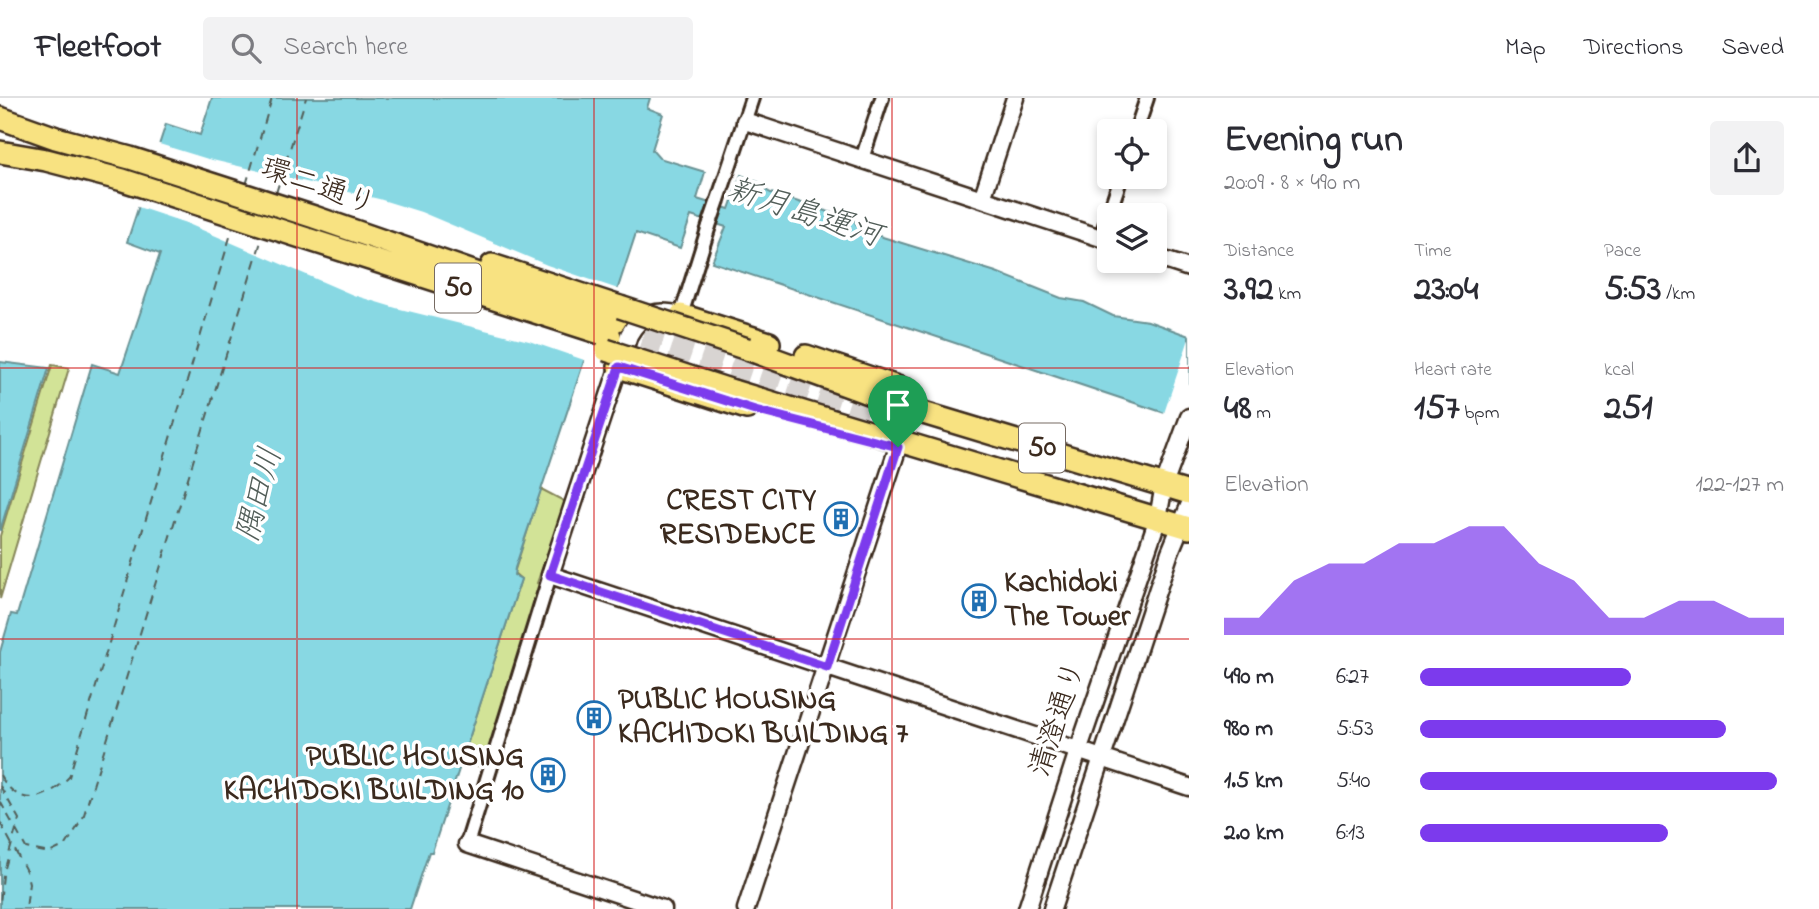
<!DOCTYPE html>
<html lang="en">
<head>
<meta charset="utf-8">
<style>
	:root { --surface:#fff; --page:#f2f2f3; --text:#2b2b33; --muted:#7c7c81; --line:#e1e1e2; --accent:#7c3aed }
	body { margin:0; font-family:"Indie Flower","Klee One",sans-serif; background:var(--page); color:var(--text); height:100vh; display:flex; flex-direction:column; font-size:26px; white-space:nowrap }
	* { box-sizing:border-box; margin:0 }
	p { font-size:23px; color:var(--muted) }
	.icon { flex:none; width:38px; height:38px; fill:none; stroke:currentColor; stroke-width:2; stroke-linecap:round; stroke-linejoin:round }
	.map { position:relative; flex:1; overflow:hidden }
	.drawer { display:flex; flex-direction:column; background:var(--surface); width:630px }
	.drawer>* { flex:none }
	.controls { position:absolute; left:1097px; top:21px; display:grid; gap:14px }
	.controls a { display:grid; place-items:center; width:70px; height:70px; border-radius:7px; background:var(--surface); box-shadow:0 4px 10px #0003; font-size:35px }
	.pin { position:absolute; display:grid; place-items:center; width:60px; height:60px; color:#fff; margin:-72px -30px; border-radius:50% 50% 50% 0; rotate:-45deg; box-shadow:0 0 7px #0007 }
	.pin .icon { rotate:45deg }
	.round { display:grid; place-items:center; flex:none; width:74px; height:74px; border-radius:7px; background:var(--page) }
	.summary { display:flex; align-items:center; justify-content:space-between; height:119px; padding:0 35px }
	h1 { font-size:38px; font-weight:800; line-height:52px }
	.figures { display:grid; grid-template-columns:repeat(3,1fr); gap:10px; height:119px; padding:7px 35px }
	.figures div { display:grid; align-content:center }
	.figures b { font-size:35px; font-weight:800 }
	.figures small { font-size:19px; font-weight:400 }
	.figures p { font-size:19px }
	.chart { height:196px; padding:14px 35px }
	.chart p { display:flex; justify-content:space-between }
	.chart svg { width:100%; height:126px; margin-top:7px; fill:var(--accent); opacity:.7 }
	ul { padding:0 35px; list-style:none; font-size:23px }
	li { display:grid; grid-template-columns:112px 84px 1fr; align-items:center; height:52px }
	li i { height:18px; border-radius:9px; background:var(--accent) }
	header { display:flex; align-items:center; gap:42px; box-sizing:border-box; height:98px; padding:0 35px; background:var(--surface); border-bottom:2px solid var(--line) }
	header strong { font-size:33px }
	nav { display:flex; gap:38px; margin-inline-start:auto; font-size:24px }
	.search { width:490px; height:63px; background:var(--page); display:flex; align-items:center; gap:18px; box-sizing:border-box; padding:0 24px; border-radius:7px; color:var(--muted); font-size:26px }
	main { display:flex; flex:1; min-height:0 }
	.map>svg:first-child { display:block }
</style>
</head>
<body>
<header>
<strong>Fleetfoot</strong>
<div class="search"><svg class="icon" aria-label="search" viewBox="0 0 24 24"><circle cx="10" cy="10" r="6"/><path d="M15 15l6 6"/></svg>Search here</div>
<nav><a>Map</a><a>Directions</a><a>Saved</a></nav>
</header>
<main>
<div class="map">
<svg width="1189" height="811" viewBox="0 0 1189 811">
	<rect width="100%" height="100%" fill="#fff"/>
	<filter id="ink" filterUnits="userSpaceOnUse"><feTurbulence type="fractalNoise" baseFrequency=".0143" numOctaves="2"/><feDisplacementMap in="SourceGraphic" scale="14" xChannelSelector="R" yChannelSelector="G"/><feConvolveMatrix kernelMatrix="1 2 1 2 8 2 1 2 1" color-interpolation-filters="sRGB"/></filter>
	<g filter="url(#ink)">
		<path fill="#d2e397" stroke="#86865a" stroke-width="2" d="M52 267 69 270 0 501V438Z
			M541 391 566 404 537 485 543 488 484 670 462 662 521 481 514 475Z"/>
		<path fill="#88d8e3" stroke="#699294" stroke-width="2" d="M212 0H650L647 10 663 16 652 52 659 60 705 74 697 101 729 111 741 77 758 84 757 87 771 95 854 122 858 129 876 137 996 174 1061 200 1084 204 1113 218 1148 223 1189 238V323L712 164 726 129 691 118 680 150 636 135 611 211 600 215 515 470 514 477 521 481 432 754H429L410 811H0V554L11 516 17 517 92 266 120 275 160 156 127 144 166 26 200 37Z
			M0 264 49 270 0 433Z"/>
		<path fill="#fff" d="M156 45 208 61 379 101 421 114 547 167 621 192 613 213 603 216 587 263 529 243 396 210 353 197 186 125 135 108Z
			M1189 241V326L1163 318Z"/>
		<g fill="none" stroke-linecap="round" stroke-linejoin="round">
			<path stroke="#525e59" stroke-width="2" stroke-dasharray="9 7" stroke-linecap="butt" d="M246 87 272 0
				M276 95 306 0
				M0 677C19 711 45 703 69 679L233 129
				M0 688 19 721 3 777 0 806
				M0 703 26 750 49 755 66 747 83 720 263 137
				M0 724 26 773 29 785 26 811"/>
			<path stroke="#d8d4d2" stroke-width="21" stroke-dasharray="21 10" stroke-linecap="butt" d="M615 223 909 320
				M610 238 892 330"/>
			<defs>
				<path id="minor" d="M1136 33 1147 0
					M862 61 882 0
					M718 102 752 0
					M1101 140 1121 79
					M681 217 709 128
					M467 746 550 477"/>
				<path id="tertiary" d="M745 23 1110 143
					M982 101 1015 0
					M1155 159 1189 170
					M681 217C658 211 642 214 629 237L550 477 1189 689
					M467 746 663 811
					M746 811 898 349
					M1027 811 1078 653 1158 420 1164 387 1189 319
					M1052 811 1170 454 1189 408"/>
				<path id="primary" d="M0 20 56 40 130 60 314 119 615 223
					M0 54 46 62 123 82 610 238
					M492 167 620 209
					M681 217 769 245
					M747 251 920 314 1189 395
					M806 258 906 292 920 314
					M619 269 747 310
					M733 293 1189 430"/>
			</defs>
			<use href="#minor" stroke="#3b2a1e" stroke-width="18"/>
			<use href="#tertiary" stroke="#3b2a1e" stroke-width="21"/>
			<use href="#primary" stroke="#3b2a1e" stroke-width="26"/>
			<use href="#minor" stroke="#fff" stroke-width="12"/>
			<use href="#tertiary" stroke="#fff" stroke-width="16"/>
			<use href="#primary" stroke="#f8e281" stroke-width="21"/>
			<defs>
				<path id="minor-bridge" d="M709 128 718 102"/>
				<path id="primary-bridge" d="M620 209 747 251
					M606 252 733 293"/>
			</defs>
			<use href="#minor-bridge" stroke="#3b2a1e" stroke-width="18" stroke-linecap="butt"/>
			<use href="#primary-bridge" stroke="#3b2a1e" stroke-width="26" stroke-linecap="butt"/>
			<use href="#minor-bridge" stroke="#fff" stroke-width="12"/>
			<use href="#primary-bridge" stroke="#f8e281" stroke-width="21"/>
		</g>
	</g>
	<g fill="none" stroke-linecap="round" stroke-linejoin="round" filter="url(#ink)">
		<defs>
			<path id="route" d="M619 269 755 312 898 349 827 569 550 477Z"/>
		</defs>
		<use href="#route" stroke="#fff" stroke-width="14"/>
		<use href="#route" stroke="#7c3aed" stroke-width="9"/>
	</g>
	<path fill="none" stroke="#d62828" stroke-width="2" stroke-opacity="0.55" d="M297 0V811M594 0V811M892 0V811M0 270H1189M0 541H1189"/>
	<defs>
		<symbol id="building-ring" viewBox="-11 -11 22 22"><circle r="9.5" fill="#fff" stroke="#1f6fb2" stroke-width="1.5"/><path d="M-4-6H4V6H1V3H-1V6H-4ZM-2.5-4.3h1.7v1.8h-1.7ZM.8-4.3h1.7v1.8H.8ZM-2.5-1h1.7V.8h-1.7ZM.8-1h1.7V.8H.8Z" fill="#1f6fb2"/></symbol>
	</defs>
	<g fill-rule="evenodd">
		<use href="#building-ring" x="822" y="402" width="38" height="38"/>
		<use href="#building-ring" x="960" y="484" width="38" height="38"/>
		<use href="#building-ring" x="575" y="601" width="38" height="38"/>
		<use href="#building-ring" x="529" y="658" width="38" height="38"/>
	</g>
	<g text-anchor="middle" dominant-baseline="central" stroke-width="7" stroke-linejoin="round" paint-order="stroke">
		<g fill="#fff" stroke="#766a62" stroke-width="2">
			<rect x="435" y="165.5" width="46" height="49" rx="5"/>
			<rect x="1019" y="325.5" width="46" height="49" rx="5"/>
		</g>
		<g font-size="28" font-weight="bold" fill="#3b2a1e">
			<text x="458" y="190">50</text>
			<text x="1042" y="350">50</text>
		</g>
		<g font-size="30" fill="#3b2a1e" stroke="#fff">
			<text transform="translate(318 90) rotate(19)">環二通り</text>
			<text transform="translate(1059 621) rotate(-72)">清澄通り</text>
		</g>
		<g font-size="30" font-weight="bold" fill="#3b2a1e" stroke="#fff" text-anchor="end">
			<text x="816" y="404">CREST CITY<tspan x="816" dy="34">RESIDENCE</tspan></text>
			<text x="1004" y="486" text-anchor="start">Kachidoki<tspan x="1004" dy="34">The Tower</tspan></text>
			<text x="618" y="603" text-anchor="start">PUBLIC HOUSING<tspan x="618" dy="34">KACHIDOKI BUILDING 7</tspan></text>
			<text x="524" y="660">PUBLIC HOUSING<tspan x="524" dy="34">KACHIDOKI BUILDING 10</tspan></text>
		</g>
		<g font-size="32" font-style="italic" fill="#525e59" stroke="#fff">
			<text transform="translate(804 116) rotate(18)">新月島運河</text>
			<text transform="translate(261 397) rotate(-75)">隅田川</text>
		</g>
	</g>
</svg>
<div class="controls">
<a><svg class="icon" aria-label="locate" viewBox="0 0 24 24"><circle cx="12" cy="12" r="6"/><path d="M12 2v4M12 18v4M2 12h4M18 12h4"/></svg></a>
<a><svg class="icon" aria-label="layers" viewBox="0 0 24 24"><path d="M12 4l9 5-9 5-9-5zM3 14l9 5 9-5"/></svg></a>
</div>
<div class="pin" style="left:898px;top:349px;background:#1e9e55"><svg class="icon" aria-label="arrive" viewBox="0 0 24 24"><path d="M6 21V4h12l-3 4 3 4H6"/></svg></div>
</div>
<section class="drawer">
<div class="summary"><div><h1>Evening run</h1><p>20:09 · 8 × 490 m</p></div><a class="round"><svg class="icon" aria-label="share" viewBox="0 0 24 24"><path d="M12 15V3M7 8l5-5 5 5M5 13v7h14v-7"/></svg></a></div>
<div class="figures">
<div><p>Distance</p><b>3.92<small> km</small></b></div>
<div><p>Time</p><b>23:04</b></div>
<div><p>Pace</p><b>5:53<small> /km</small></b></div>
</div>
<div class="figures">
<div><p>Elevation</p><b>48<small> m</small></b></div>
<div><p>Heart rate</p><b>157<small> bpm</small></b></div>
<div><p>kcal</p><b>251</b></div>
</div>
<div class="chart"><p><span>Elevation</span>122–127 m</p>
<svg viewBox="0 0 160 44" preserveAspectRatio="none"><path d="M0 44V38L10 38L20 25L30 19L40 19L50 12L60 12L70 6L80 6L90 19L100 25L110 38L120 38L130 32L140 32L150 38L160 38V44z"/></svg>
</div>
<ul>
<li><b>490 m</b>6:27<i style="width:58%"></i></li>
<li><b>980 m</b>5:53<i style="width:84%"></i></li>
<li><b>1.5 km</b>5:40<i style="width:98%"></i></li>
<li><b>2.0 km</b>6:13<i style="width:68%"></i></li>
</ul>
</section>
</main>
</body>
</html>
